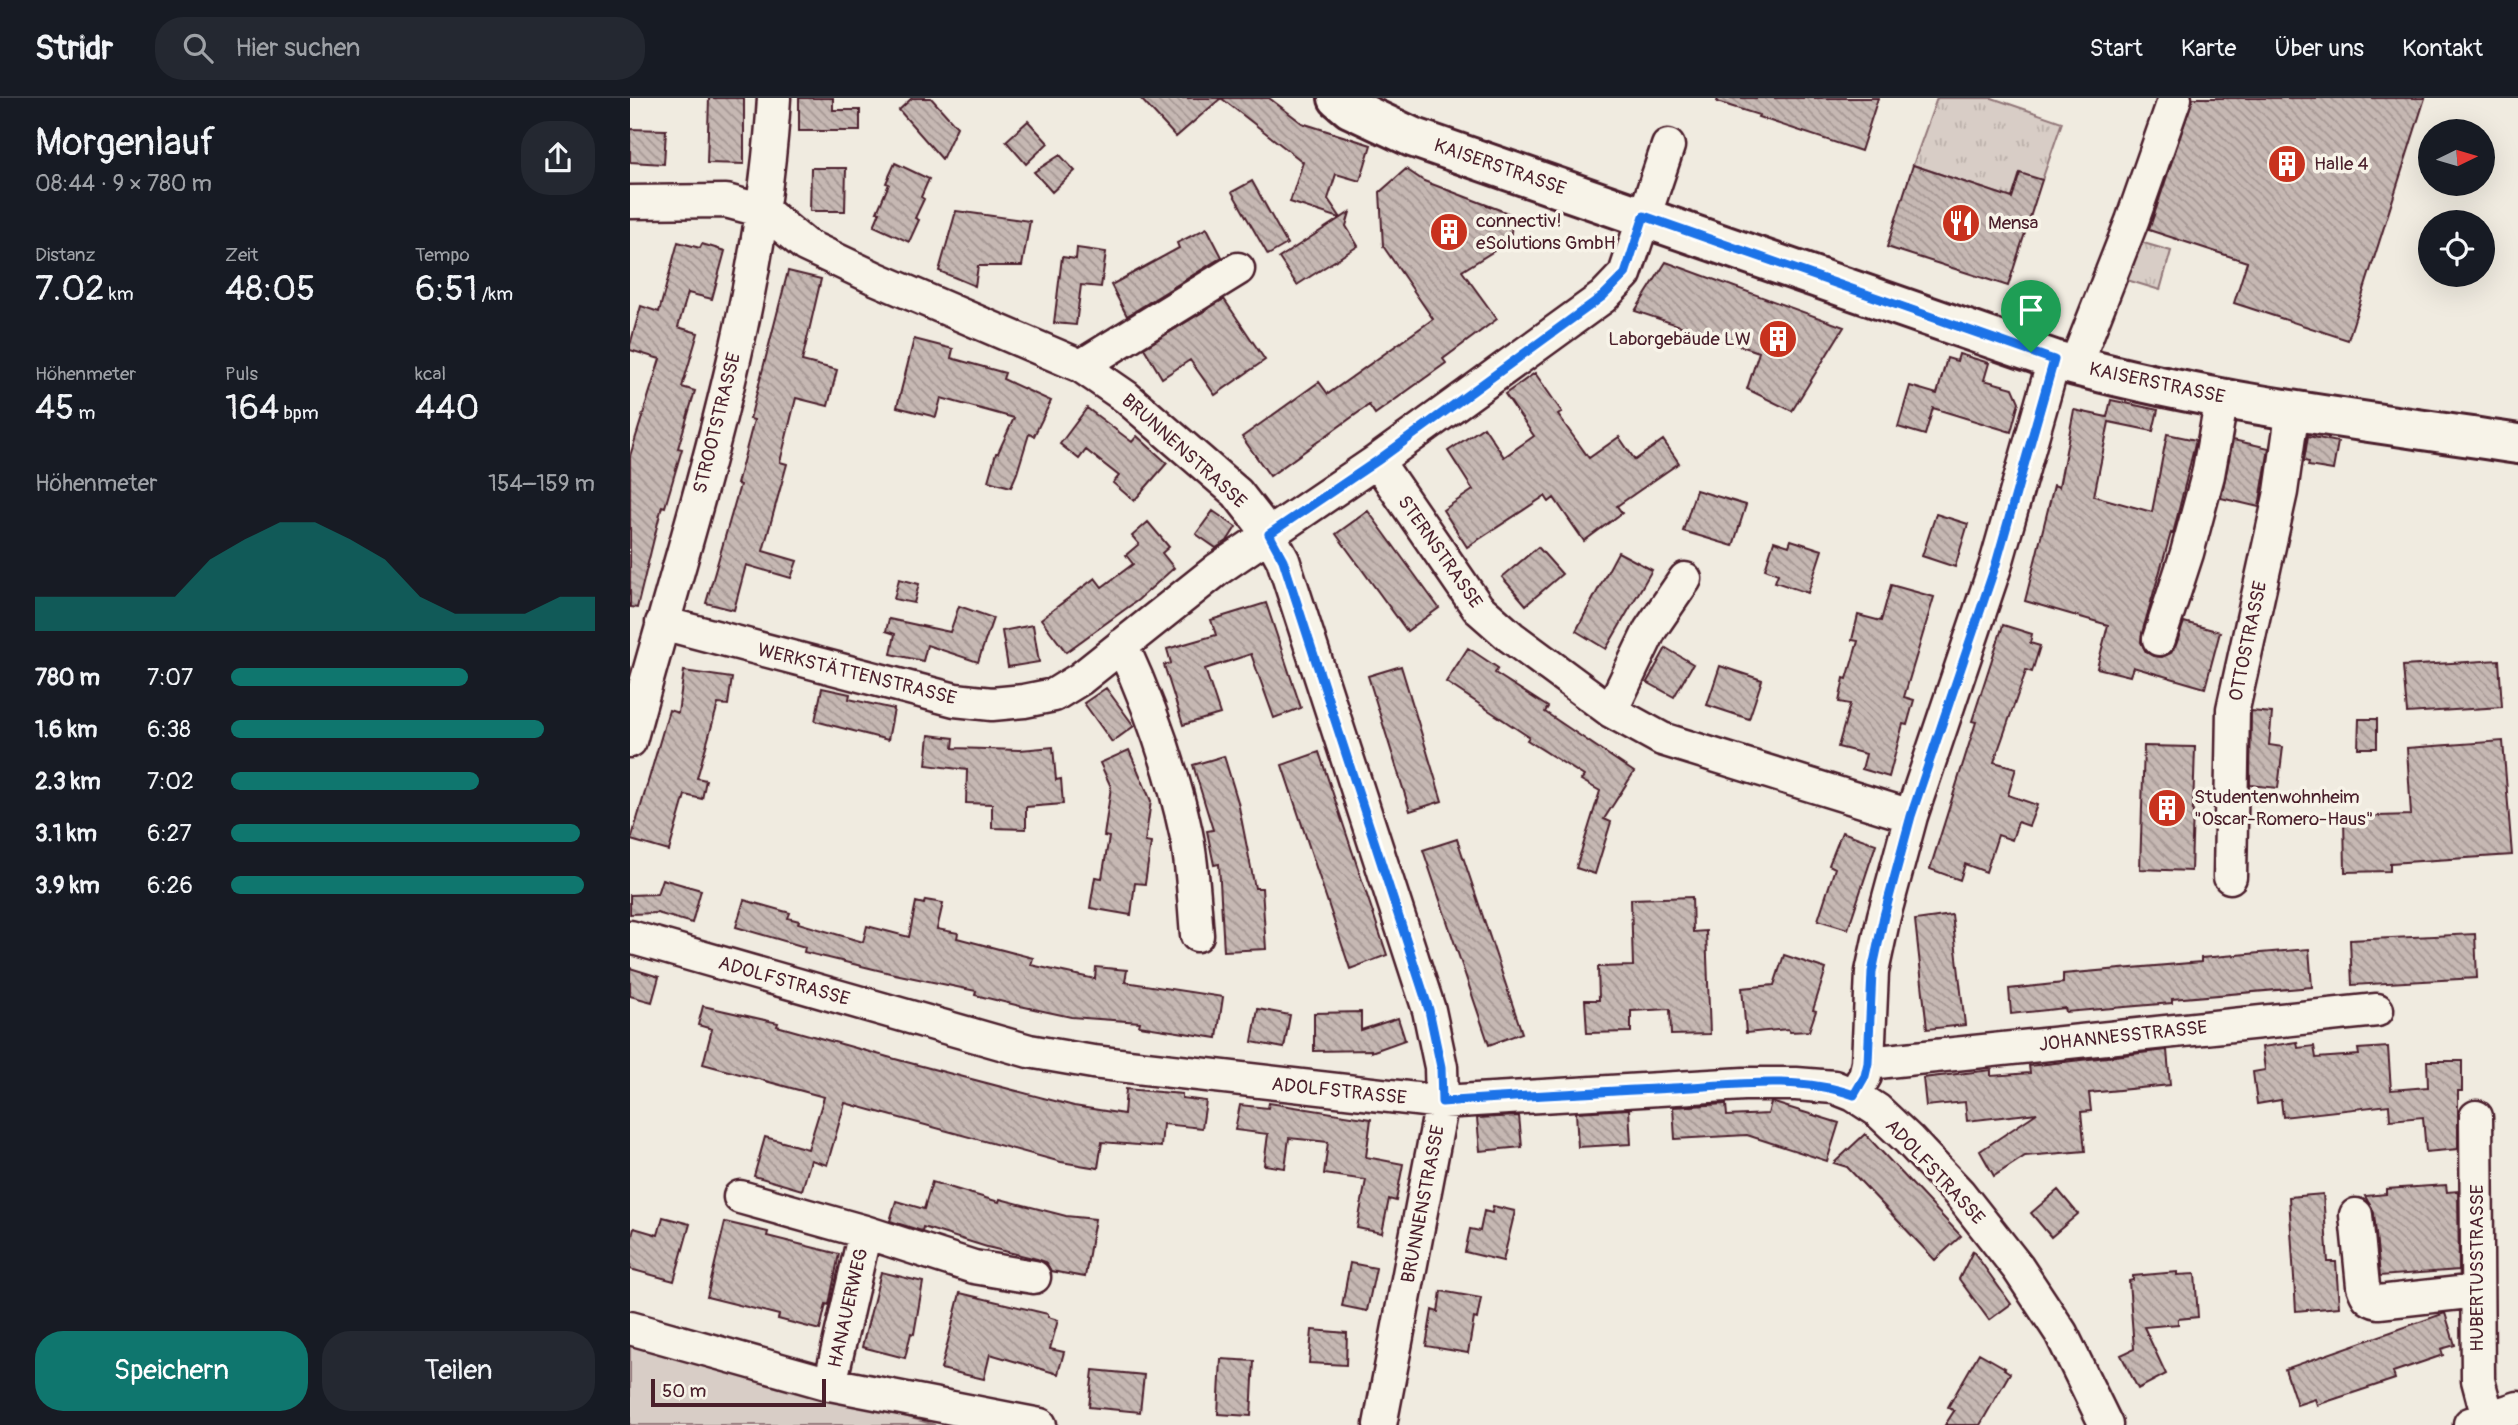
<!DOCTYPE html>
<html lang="de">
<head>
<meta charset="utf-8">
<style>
	:root { --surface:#171b24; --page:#242831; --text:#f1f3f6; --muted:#9ea1a6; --line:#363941; --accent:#0f766e }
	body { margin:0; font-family:Pangolin,sans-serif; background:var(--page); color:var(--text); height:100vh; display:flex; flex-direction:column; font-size:26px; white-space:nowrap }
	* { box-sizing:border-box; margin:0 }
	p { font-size:23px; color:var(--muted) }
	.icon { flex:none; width:38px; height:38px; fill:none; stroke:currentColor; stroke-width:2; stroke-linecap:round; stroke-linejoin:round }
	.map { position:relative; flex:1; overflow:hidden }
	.sheet { display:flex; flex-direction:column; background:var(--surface); width:630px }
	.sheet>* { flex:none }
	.needle { width:46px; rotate:85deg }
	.controls { position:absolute; left:1788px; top:21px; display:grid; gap:14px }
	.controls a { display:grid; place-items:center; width:77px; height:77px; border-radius:50%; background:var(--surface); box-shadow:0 7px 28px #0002; font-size:35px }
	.scale { position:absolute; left:21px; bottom:18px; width:175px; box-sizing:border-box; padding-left:7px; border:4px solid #4a1f2b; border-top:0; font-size:19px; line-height:24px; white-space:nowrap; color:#4a1f2b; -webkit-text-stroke:5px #f7f3e8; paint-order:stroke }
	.pin { position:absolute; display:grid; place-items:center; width:60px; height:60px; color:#fff; margin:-72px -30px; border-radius:50% 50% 50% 0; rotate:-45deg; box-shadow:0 0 7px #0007 }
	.pin .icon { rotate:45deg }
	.round { display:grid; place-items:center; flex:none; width:74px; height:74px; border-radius:28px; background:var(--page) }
	.overview { display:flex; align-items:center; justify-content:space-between; height:119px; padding:0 35px }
	h1 { font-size:38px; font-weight:600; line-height:52px }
	.figures { display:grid; grid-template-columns:repeat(3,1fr); gap:10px; height:119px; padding:7px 35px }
	.figures div { display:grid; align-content:center }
	.figures b { font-size:35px; font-weight:600 }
	.figures small { font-size:19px; font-weight:400 }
	.figures p { font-size:19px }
	.chart { height:196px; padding:14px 35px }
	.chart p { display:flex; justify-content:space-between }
	.chart svg { width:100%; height:126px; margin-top:7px; fill:var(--accent); opacity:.7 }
	.cta { display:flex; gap:14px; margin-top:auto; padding:14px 35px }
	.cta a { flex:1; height:80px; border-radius:28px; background:var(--accent); color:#fff; font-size:28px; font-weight:600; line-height:80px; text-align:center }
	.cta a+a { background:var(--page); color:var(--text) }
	ul { padding:0 35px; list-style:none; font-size:23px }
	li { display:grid; grid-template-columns:112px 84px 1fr; align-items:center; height:52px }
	li i { height:18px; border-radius:9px; background:var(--accent) }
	header { display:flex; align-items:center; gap:42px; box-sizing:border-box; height:98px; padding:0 35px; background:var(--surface); border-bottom:2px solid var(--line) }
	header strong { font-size:33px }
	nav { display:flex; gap:38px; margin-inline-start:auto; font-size:24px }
	.search { width:490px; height:63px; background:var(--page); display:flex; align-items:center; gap:18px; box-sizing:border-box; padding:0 24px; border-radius:28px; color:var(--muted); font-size:26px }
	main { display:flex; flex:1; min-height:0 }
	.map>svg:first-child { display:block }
</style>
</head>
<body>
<header>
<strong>Stridr</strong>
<div class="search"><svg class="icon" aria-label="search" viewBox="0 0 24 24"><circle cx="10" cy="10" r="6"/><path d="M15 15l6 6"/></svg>Hier suchen</div>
<nav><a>Start</a><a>Karte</a><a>Über uns</a><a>Kontakt</a></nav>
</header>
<main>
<section class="sheet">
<div class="overview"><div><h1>Morgenlauf</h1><p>08:44 · 9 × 780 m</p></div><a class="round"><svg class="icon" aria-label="share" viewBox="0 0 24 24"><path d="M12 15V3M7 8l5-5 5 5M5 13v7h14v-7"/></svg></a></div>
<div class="figures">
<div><p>Distanz</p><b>7.02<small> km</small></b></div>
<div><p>Zeit</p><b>48:05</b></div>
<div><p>Tempo</p><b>6:51<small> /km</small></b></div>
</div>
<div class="figures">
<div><p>Höhenmeter</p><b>45<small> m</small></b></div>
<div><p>Puls</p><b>164<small> bpm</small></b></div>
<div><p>kcal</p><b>440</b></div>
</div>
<div class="chart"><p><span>Höhenmeter</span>154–159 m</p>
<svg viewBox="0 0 160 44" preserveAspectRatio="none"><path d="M0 44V32L10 32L20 32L30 32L40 32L50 19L60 12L70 6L80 6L90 12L100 19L110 32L120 38L130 38L140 38L150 32L160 32V44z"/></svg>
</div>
<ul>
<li><b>780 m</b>7:07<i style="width:65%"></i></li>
<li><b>1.6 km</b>6:38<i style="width:86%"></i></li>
<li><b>2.3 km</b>7:02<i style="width:68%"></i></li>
<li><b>3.1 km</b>6:27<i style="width:96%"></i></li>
<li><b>3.9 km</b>6:26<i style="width:97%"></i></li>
</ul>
<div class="cta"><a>Speichern</a><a>Teilen</a></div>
</section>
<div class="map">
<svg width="1888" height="1327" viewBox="0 0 1888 1327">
	<defs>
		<pattern id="grass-tufts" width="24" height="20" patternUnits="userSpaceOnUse" patternTransform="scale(1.75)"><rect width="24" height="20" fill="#d8cdc6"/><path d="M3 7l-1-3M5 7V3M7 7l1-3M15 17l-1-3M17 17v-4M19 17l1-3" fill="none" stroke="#bbb0aa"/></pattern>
		<pattern id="building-back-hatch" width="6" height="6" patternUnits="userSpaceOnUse" patternTransform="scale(1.75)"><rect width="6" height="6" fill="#c6b8b3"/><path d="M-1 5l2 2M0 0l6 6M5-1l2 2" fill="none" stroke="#a39592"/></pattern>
	</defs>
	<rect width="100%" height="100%" fill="#f0ebe0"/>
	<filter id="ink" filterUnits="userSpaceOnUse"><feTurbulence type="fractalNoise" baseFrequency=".0143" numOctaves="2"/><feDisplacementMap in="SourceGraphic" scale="14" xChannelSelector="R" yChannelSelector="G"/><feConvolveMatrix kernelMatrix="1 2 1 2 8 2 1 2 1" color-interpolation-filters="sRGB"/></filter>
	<g filter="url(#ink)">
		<path fill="url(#grass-tufts)" stroke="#917678" stroke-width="2" d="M1307 0H1362L1432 24 1412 82 1382 100 1283 67Z
			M1510 144 1541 153 1530 192 1497 182Z"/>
		<path fill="#d8cdc6" stroke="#917678" stroke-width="2" d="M0 1238 305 1327H0Z"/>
		<path fill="url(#building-back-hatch)" stroke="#4a1f2b" stroke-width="2" d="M79 0H114V66L77 65Z
			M169 0H203V12H230V33H169Z
			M282 0H301L327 29 312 61 269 12Z
			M510 0H639L672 25 741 47 730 83 706 76 698 101 711 120 720 114 716 128 728 148 667 187 649 160 710 120 660 104 673 64 591 0 546 39Z
			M1088 0H1248L1231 53 1128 19 1129 17 1087 4Z
			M1563 0H1795L1718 242 1604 205 1617 164 1519 132Z
			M398 23 418 45 396 66 376 43Z
			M0 31 36 32 34 66 0 64Z
			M430 57 445 73 422 94 404 74Z
			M265 65 299 81 291 99 294 101 285 120 289 122 279 144 244 128 250 114H247L259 86 256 85Z
			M1283 67 1382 100 1390 75 1412 82 1378 188 1257 149Z
			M181 70H216L215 113H180Z
			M776 71 794 83 883 117 880 143 832 173 867 221 813 261 816 265 745 316 739 307 640 378 612 339 689 284 698 296 803 221 753 148 750 94Z
			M622 83 657 146 638 157 602 94Z
			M326 113 400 123 392 168H348L345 188 309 173Z
			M577 130 592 159 497 218 481 187 549 150 547 145Z
			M48 144 70 150 72 146 95 153 82 201 58 195 48 229 68 235 52 289 65 293 48 350 52 351 35 409 32 408 7 510 0 509V358L30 261 0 252V247L11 208 29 214Z
			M447 150 476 154 471 189 451 187 446 227 424 225 432 159 446 161Z
			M1036 164 1214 229 1162 313 1117 291 1129 254 1005 213Z
			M158 173 191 181 172 263 207 272 198 308 166 300 150 364 157 366 133 453 167 463 161 480 116 467 104 512 76 505 110 387 107 386 124 322 120 321Z
			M594 201 635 262 585 297 560 262 532 280 514 250Z
			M284 241 323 251 321 260 375 275 373 281 421 303 404 338 399 336 387 375 381 389 358 383 366 355H368L384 320 311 300 306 319 267 309Z
			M1329 256 1359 265 1354 282 1383 290 1389 304 1381 334 1303 310 1295 337 1268 329 1280 288 1307 296 1317 260 1327 263Z
			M905 275 932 314 928 317 959 360 989 339 1005 362 1033 342 1049 365 987 408 992 415 954 443 924 400 919 404 915 398 837 449 813 412 843 392 818 353 854 329 874 359 904 338 875 296Z
			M1481 302 1528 312 1523 333 1479 324 1464 398 1522 414 1537 336 1566 342 1543 436 1541 435 1512 535 1511 544 1516 554 1523 558 1532 559 1541 555 1546 547 1554 524 1590 534 1575 590 1503 569 1500 578 1467 570 1478 527 1395 503 1424 387 1429 389 1444 312 1477 319Z
			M457 310 502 344 507 338 537 365 504 403 483 385 489 378 456 352 449 361 430 346Z
			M1678 338 1708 344 1703 372 1678 368 1679 364 1674 363Z
			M1603 342 1639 350 1629 409 1591 400Z
			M1066 392 1116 407 1103 448 1053 433Z
			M583 413 606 429 597 443 586 450 566 436Z
			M738 413 809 510 777 533 706 436Z
			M1306 416 1338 426 1325 469 1292 458Z
			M518 424 539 449 532 455 544 470 508 502 436 554 411 521 465 480 472 489 503 466 496 457 509 446 502 438Z
			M1161 442 1192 452 1178 495 1145 484 1148 476 1135 471 1144 443 1159 448Z
			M908 449 932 476 896 507 872 479Z
			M988 454 1022 472 976 551 946 533Z
			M269 481 289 486 284 505 264 501Z
			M1261 487 1304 499 1274 599 1284 602 1277 627 1273 626 1259 679 1232 671 1236 656 1208 649 1220 606 1209 604 1214 580 1217 581 1228 543 1222 542 1228 517 1251 523Z
			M636 505 671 610 644 620 621 556 575 571 590 616 553 627 534 567 541 565 537 551 586 537 581 522Z
			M329 508 363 520 348 564 297 547 293 563 261 556 265 536 256 533 259 521 320 534Z
			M403 527 409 564 378 569 372 533Z
			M1373 527 1402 536 1400 545 1410 548 1402 574 1396 572 1395 576 1364 664 1386 670 1378 697 1407 707 1399 728 1388 724 1382 742 1368 737 1356 774 1335 766 1330 782 1300 771 1346 624 1342 623Z
			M838 550 868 570 865 575 918 609 915 614 1004 674 974 721 981 724 965 776 946 770 970 693 951 682 954 678 897 642 899 639 816 584Z
			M1036 550 1063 566 1044 599 1017 584Z
			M1869 562 1872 609 1777 615 1773 568Z
			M771 568 812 703 780 713 738 578Z
			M1090 568 1132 582 1119 621 1077 607Z
			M54 573 102 580 98 607 88 606 67 680 76 682 72 701 55 697 39 753 1 742 39 612 48 615Z
			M192 590 220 596 219 601 264 611 258 642 185 623Z
			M476 590 504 628 482 644 454 605Z
			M1621 613 1642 615 1639 647 1653 649 1648 690 1620 687Z
			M1729 621H1747V650H1728Z
			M299 637 324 640 323 650 390 652 423 649 426 682 431 681 433 706 396 709V731L362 730V706L336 705 337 672 296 667Z
			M1873 643 1882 757 1760 765V773L1715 774 1714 719 1781 717 1777 650Z
			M1514 648 1565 649 1561 773 1510 771Z
			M499 652 521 703 515 744 521 745 515 786 505 785 501 817 460 810 465 779 472 780 479 739 474 738 481 689 470 665Z
			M689 654 757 857 720 871 652 667Z
			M594 658 608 704 625 790H632L636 851 594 853 589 766 584 767 577 733 583 732 563 667Z
			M1212 734 1246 746 1218 831 1188 822 1205 770 1199 767Z
			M827 741 892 935 859 947 793 752Z
			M32 781 71 792 62 825 27 815 0 816V797L27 796Z
			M1062 799 1063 834 1076 833 1080 936 1041 937 1040 911 1001 913V934L957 935 955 902H969L968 869 1003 868 1001 801Z
			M114 802 160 815 158 820 169 823 168 825 233 844 237 828 279 839 286 804 294 806 295 802 313 805 307 831 328 835 327 840 403 860 401 867 465 881 466 869 497 872 495 884 593 899 587 940 509 928 510 924 441 919 390 908 345 897 346 893 260 875 174 854 175 849 106 829Z
			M1322 817 1335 927 1297 931 1285 822Z
			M1845 836 1847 880 1722 887 1720 842Z
			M1679 851 1682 889 1542 901V905L1436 914 1435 910 1381 916 1379 891 1433 885V876L1571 864V860Z
			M1154 857 1196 871 1183 912 1186 913 1179 933 1160 934 1158 931 1116 935 1112 890 1144 887Z
			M0 870 29 879 22 904 0 898Z
			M73 908 148 925 147 928 265 961 444 1008 494 1016 496 991 552 996V1000L576 1003 572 1030 533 1026 531 1049 472 1044 468 1070 431 1064 215 1005 197 1067 181 1062 172 1092 124 1078 135 1039 178 1051 194 999 73 966 82 931 68 927Z
			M628 911 660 917 654 950 622 944Z
			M731 914V932L768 920 775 942 741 954V952L684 953V915Z
			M1667 944 1668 950 1684 948 1686 960 1729 957 1728 951 1758 949 1761 992 1798 989 1797 963H1832V993H1828V1051L1796 1054 1793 1019 1760 1022 1759 1007 1653 1019 1651 1002 1627 1006 1623 974 1635 972 1632 949Z
			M1537 952 1540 987 1459 995 1461 1013 1451 1014 1455 1053 1395 1058 1364 1078 1350 1053 1407 1015 1337 1023 1335 1004 1296 1008 1293 980 1361 972V978L1400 975 1399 968Z
			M1141 1004 1209 1025 1197 1063 1117 1037 1045 1041 1043 1009 1096 1006 1097 1018 1138 1016Z
			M639 1005 741 1021 736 1059 773 1066 766 1103 759 1101 752 1135 727 1130 736 1082 694 1076 698 1044 659 1040 655 1070 634 1067 638 1036 605 1032 610 1007 638 1010Z
			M999 1011 1001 1046 948 1049 946 1014Z
			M889 1018 892 1049 850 1053 847 1020Z
			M1235 1036 1331 1138 1305 1162 1217 1069 1204 1065Z
			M302 1084 369 1104 370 1101 436 1118 465 1121 455 1179 421 1173 416 1164 407 1161 357 1149 293 1129 292 1133 260 1123 266 1103 294 1111Z
			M1816 1087 1817 1094 1828 1093 1829 1172 1750 1178 1744 1115 1735 1098 1756 1096V1091Z
			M1428 1092 1448 1116 1421 1139 1401 1115Z
			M1693 1096 1698 1164H1706L1709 1209 1666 1213 1659 1099Z
			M863 1108 885 1113 873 1163 835 1154 840 1131 850 1133 854 1113 862 1115Z
			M33 1119 60 1126 44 1183 0 1171V1146L4 1130 28 1137Z
			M95 1124 138 1134 137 1138 209 1156 199 1207 196 1206 190 1232 148 1221 149 1217 77 1199Z
			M1343 1153 1381 1206 1359 1222 1329 1181Z
			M720 1165 746 1170 737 1213 712 1208Z
			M251 1174 293 1184 284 1236 281 1235 275 1260 232 1249Z
			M1547 1174V1177L1565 1176 1568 1219 1548 1221V1226L1514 1229 1536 1276 1508 1291 1491 1257 1504 1251 1499 1183 1503 1182V1178Z
			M811 1193 851 1200 847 1221 844 1220 838 1255 796 1248 802 1212 808 1214Z
			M330 1195 418 1216V1219L428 1222 420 1251 434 1254 428 1276 360 1256 354 1281 311 1271Z
			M1815 1215 1825 1247 1811 1251 1813 1257 1763 1274 1765 1281 1687 1307 1685 1301 1667 1307 1655 1271Z
			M682 1232 717 1235 716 1267 679 1265Z
			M1349 1255 1375 1270 1374 1271 1380 1275 1350 1327H1315L1324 1313 1318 1309Z
			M591 1261 624 1263 621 1318 588 1316Z
			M463 1272 514 1277 510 1314 459 1309Z"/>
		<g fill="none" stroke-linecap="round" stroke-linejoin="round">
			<defs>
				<path id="minor" d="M0 104 96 103 134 113 175 147 247 181 451 268 496 299 607 395 639 436 653 462 799 912 811 969 812 1004 750 1327
					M451 268 608 171
					M1445 268 1502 123 1545 0
					M747 363 848 510 881 539 981 613 1032 641 1281 718
					M32 525 325 602 362 606 394 603 424 597 450 581 588 471 747 363 973 199 995 176 1038 48
					M1529 541 1557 455 1578 377 1592 300
					M492 547C520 608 542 670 556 735 563 768 564 803 567 837
					M981 613 1020 532 1055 481
					M0 643C57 432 131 220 144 0
					M1600 779 1603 611 1651 394 1663 310
					M0 839 399 953 463 964 812 1004 1114 986H1166L1204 989 1224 997 1247 1012 1279 1042 1329 1095 1388 1170 1431 1235 1476 1327
					M1238 965 1747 912
					M1224 997 1235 978 1238 965 1242 874 1254 818 1281 718 1366 466 1424 262
					M1846 1019 1848 1282 1858 1320
					M110 1099 235 1134 344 1169 404 1179
					M1726 1117 1733 1188C1736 1197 1738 1202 1749 1204L1847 1193
					M0 1230 200 1286 410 1327
					M200 1286 235 1134
					M1840 1326 1888 1310"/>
				<path id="major" d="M708 0 720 10 782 39 1424 262C1575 305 1733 322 1888 346"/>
			</defs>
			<use href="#minor" stroke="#4a1f2b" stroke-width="37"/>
			<use href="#major" stroke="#4a1f2b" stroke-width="44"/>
			<use href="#minor" stroke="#f7f3e8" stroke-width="32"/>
			<use href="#major" stroke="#f7f3e8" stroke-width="38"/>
		</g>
	</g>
	<g fill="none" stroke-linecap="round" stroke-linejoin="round" filter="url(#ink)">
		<defs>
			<path id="route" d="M1014 118 1424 262 1366 466 1281 718 1254 818 1242 874 1238 965 1235 978 1224 997C1168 977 1102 987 1043 990 966 994 889 998 812 1004L811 969 799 912 653 462 639 436 747 363 973 198 995 176Z"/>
		</defs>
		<use href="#route" stroke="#fff" stroke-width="14"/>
		<use href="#route" stroke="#1a73e8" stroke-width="9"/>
	</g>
	<defs>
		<symbol id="building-disc" viewBox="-11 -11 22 22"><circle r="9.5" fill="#c8321e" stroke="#f7f3e8"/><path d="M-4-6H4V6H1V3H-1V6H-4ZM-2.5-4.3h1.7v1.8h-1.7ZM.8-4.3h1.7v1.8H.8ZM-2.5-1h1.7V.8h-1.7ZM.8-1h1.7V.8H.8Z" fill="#fff"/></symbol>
		<symbol id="restaurant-disc" viewBox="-11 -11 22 22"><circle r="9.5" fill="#c8321e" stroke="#f7f3e8"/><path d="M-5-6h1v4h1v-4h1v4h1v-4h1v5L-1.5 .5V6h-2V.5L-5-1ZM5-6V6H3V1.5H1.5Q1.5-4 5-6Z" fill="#fff"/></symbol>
	</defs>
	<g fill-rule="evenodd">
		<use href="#building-disc" x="1635" y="44" width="44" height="44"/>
		<use href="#restaurant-disc" x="1309" y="103" width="44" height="44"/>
		<use href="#building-disc" x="797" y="112" width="44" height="44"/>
		<use href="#building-disc" x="1126" y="219" width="44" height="44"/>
		<use href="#building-disc" x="1515" y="688" width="44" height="44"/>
	</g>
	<g text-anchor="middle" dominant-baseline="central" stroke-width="7" stroke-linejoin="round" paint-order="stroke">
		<g font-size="19" fill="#4a1f2b" stroke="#f7f3e8" text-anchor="start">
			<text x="1684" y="66">Halle 4</text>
			<text x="846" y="123">connectiv!<tspan x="846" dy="22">eSolutions GmbH</tspan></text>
			<text x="1358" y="125">Mensa</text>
			<text x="1121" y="241" text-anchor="end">Laborgebäude LW</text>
			<text x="1564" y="699">Studentenwohnheim<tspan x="1564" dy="22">"Oscar-Romero-Haus"</tspan></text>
		</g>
		<g font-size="19" fill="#4a1f2b" stroke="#f7f3e8">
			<text transform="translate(870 69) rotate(19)">KAISERSTRASSE</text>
			<text transform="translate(1527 285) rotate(12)">KAISERSTRASSE</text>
			<text transform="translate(87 325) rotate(-76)">STROOTSTRASSE</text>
			<text transform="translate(554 353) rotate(42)">BRUNNENSTRASSE</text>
			<text transform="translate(810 454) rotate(55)">STERNSTRASSE</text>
			<text transform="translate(1618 543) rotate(-78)">OTTOSTRASSE</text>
			<text transform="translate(227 576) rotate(14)">WERKSTÄTTENSTRASSE</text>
			<text transform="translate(154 883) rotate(16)">ADOLFSTRASSE</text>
			<text transform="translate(1493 938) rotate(-6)">JOHANNESSTRASSE</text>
			<text transform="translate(709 993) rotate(6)">ADOLFSTRASSE</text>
			<text transform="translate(1305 1074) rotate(47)">ADOLFSTRASSE</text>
			<text transform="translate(793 1106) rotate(-79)">BRUNNENSTRASSE</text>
			<text transform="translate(1847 1170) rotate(-90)">HUBERTUSSTRASSE</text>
			<text transform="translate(218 1210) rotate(-77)">HANAUERWEG</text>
		</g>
	</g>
</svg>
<div class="controls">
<a><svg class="needle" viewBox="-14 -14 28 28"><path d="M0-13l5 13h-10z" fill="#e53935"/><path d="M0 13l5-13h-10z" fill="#9ea1a6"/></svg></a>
<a><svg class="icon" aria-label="locate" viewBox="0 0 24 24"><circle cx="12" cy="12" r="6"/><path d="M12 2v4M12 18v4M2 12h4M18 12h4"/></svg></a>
</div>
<div class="scale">50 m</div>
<div class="pin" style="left:1401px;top:254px;background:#1e9e55"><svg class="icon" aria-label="arrive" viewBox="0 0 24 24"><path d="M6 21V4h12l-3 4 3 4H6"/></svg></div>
</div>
</main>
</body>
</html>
